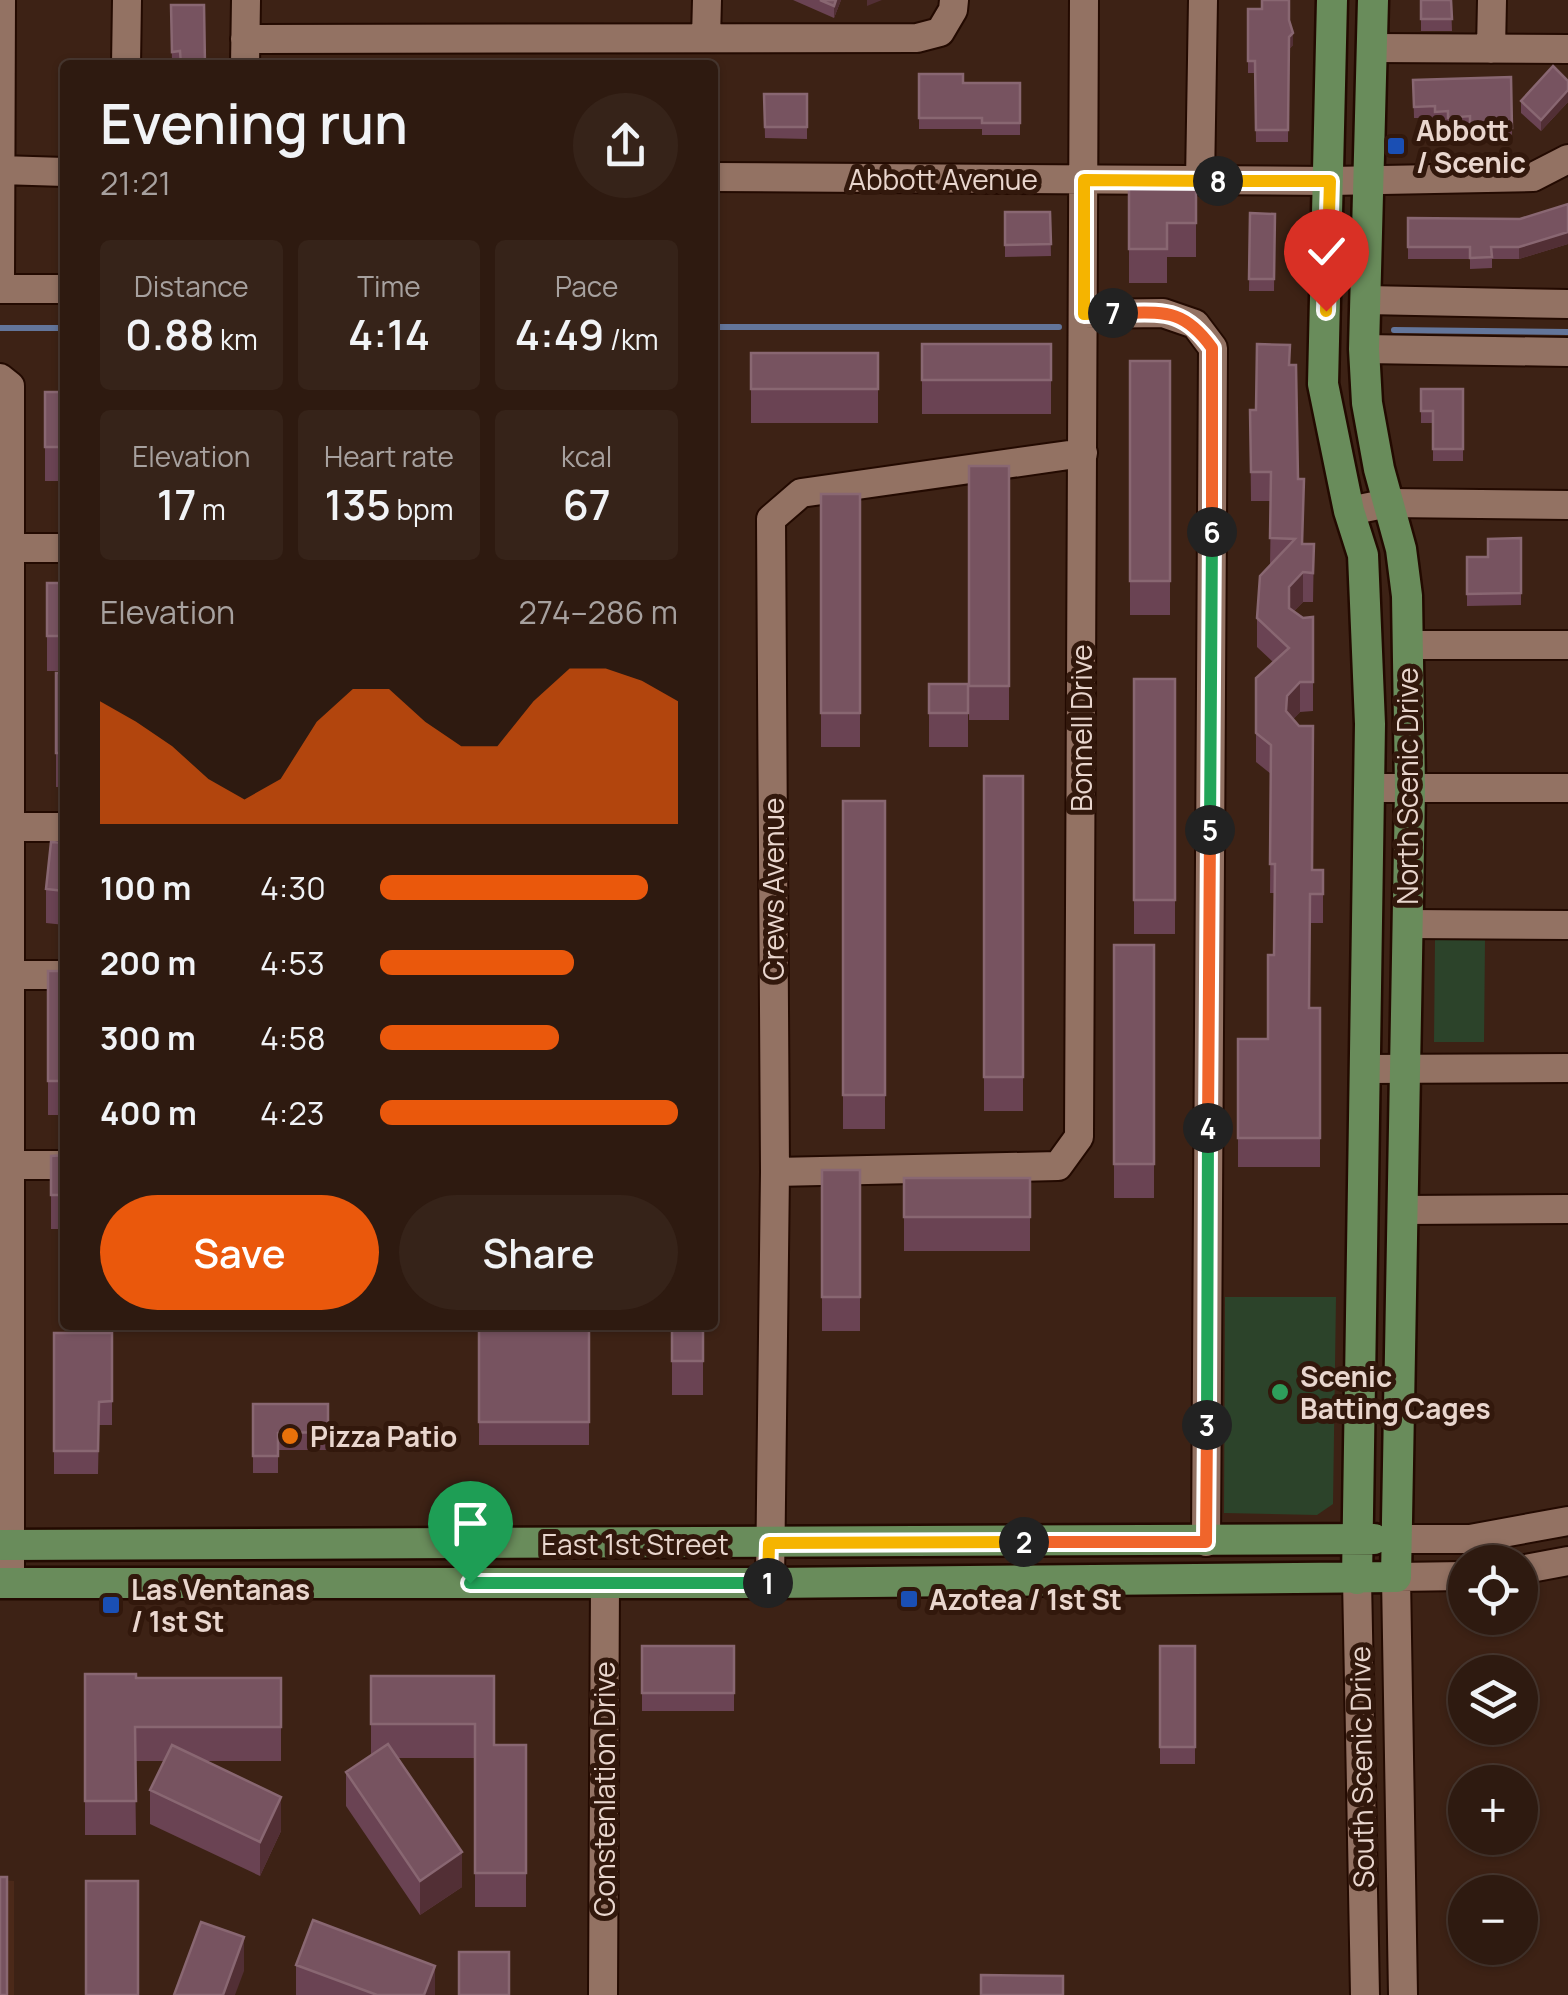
<!DOCTYPE html>
<html lang="en">
<head>
<meta charset="utf-8">
<style>
	:root { --surface:#2e1a10; --page:#362319; --text:#f1f3f6; --muted:#a7a19f; --line:#493830; --accent:#ea580c }
	body { margin:0; font-family:Manrope,sans-serif; background:var(--page); color:var(--text); height:100vh; display:flex; flex-direction:column; font-size:38px; white-space:nowrap }
	* { box-sizing:border-box; margin:0 }
	p { font-size:32px; color:var(--muted) }
	.icon { flex:none; width:55px; height:55px; fill:none; stroke:currentColor; stroke-width:2; stroke-linecap:round; stroke-linejoin:round }
	.map { position:relative; flex:1; overflow:hidden }
	.panel { position:absolute; left:60px; top:60px; width:658px; height:1270px; display:flex; flex-direction:column; background:var(--surface); border-radius:10px; box-shadow:0 2px 8px #0004,0 0 0 2px var(--line) }
	.panel>* { flex:none }
	.tools { position:absolute; left:1448px; top:1545px; display:grid; gap:20px }
	.tools a { display:grid; place-items:center; width:90px; height:90px; border-radius:50%; background:var(--surface); box-shadow:0 2px 8px #0004,0 0 0 2px var(--line); font-size:50px }
	.pin { position:absolute; display:grid; place-items:center; width:85px; height:85px; color:#fff; margin:-102px -42px; border-radius:50% 50% 50% 0; rotate:-45deg; box-shadow:0 0 10px #0007 }
	.pin .icon { rotate:45deg }
	.km { position:absolute; width:50px; height:50px; margin:-25px; border-radius:50%; background:#222; color:#fff; font-size:28px; line-height:50px; text-align:center }
	.round { display:grid; place-items:center; flex:none; width:105px; height:105px; border-radius:52px; background:var(--page) }
	.overview { display:flex; align-items:center; justify-content:space-between; height:170px; padding:0 40px }
	h1 { font-size:55px; font-weight:600; line-height:75px }
	.figures { display:grid; grid-template-columns:repeat(3,1fr); gap:15px; height:170px; padding:10px 40px }
	.figures div { display:grid; align-content:center; border-radius:10px; background:var(--page); text-align:center }
	.figures b { font-size:42px; font-weight:600 }
	.figures small { font-size:28px; font-weight:400 }
	.figures p { font-size:28px }
	.chart { height:280px; padding:20px 40px }
	.chart p { display:flex; justify-content:space-between }
	.chart svg { width:100%; height:180px; margin-top:10px; fill:var(--accent); opacity:.7 }
	.cta { display:flex; gap:20px; margin-top:auto; padding:20px 40px }
	.cta a { flex:1; height:115px; border-radius:60px; background:var(--accent); color:#fff; font-size:40px; font-weight:600; line-height:115px; text-align:center }
	.cta a+a { background:var(--page); color:var(--text) }
	ul { padding:0 40px; list-style:none; font-size:32px }
	li { display:grid; grid-template-columns:160px 120px 1fr; align-items:center; height:75px }
	li i { height:25px; border-radius:12px; background:var(--accent) }
	.map>svg:first-child { display:block }
</style>
</head>
<body>
<div class="map">
<svg width="1568" height="1995" viewBox="0 0 1568 1995">
	<rect width="100%" height="100%" fill="#3d2215"/>
	<path fill="#4b2919" d="M0 1880 14 1881V1995H0Z"/>
	<path fill="#2c432a" d="M1435 940H1485L1484 1042H1434Z
		M1225 1297H1336L1333 1504 1317 1515 1224 1513Z"/>
	<g fill="none" stroke-linecap="round" stroke-linejoin="round">
		<path stroke="#63759a" stroke-width="6" d="M712 327H1059
			M0 328H65
			M1394 330 1568 332"/>
		<defs>
			<path id="minor" d="M706 38 707 0
				M245 39 917 38 940 32 953 10 954 0
				M1372 48 1568 49
				M1491 49 1492 0
				M126 65 127 0
				M245 65 246 0
				M0 170 65 172
				M712 177 1330 181 1533 177 1568 159
				M1200 181 1203 0
				M0 280 1 0
				M0 289H65
				M1366 300 1568 304
				M1084 314 1163 313 1195 324 1213 348 1206 1542
				M1364 349 1568 352
				M0 378 10 386V1583
				M1349 511 1389 503 1568 505
				M10 548H65
				M1408 645H1568
				M1369 788H1568
				M12 827H65
				M1407 924 1568 925
				M12 975H65
				M1364 1069 1568 1068
				M11 1165H65
				M775 1172 1058 1166 1079 1137 1084 0
				M1402 1210 1568 1209
				M1397 1539H1470L1568 1521
				M1520 1570 1568 1561
				M1357 1579 1365 1995
				M770 1583 775 1172 771 519 801 493 1083 453
				M603 1995 605 1583
				M1403 1995 1396 1577 1465 1576"/>
			<path id="major" d="M1332 0 1323 384 1349 511 1363 555 1370 724 1357 1579
				M0 1545 1374 1539
				M0 1583H770L1396 1577 1410 789 1407 596 1401 549 1379 469 1367 403 1364 349 1373 0"/>
		</defs>
		<use href="#minor" stroke="#230a01" stroke-width="32"/>
		<use href="#major" stroke="#230a01" stroke-width="35"/>
		<use href="#minor" stroke="#937263" stroke-width="28"/>
		<use href="#major" stroke="#698c5b" stroke-width="30"/>
	</g>
	<path fill="#6a4353" d="M793 0H841L834 18Z
		M1421 0H1451L1452 31H1421Z
		M171 5H204L180 63H172Z
		M1248 9 1289 20 1293 45 1289 49 1288 142H1256L1255 73H1248Z
		M919 74 963 83H1020V135H982V129H919Z
		M1511 77 1512 139H1470V128L1448 130V123L1435 124V118H1414L1413 80Z
		M1568 81V102L1541 131 1521 113V101Z
		M764 94H807V139L765 138Z
		M1129 187H1196V257H1167V283H1129Z
		M1568 204V244L1519 259H1492V268L1470 269V259H1408V218L1520 219Z
		M1005 212H1050L1051 256 1005 257Z
		M1250 213 1275 214 1274 291H1249Z
		M922 344H1051V414H922Z
		M751 353H878V423H751Z
		M1130 361H1170V615H1130Z
		M1290 365 1303 544H1314L1313 602H1303L1294 611 1303 618 1313 617V711L1300 712 1293 719 1313 870H1323V923H1310L1309 1008H1320V1167H1238V1039H1268L1274 955V893H1270L1271 774 1256 762V678L1273 662 1257 647V618L1270 565 1271 501H1251L1250 410H1256Z
		M1421 389H1463V461H1433V423H1421Z
		M45 392H65V481H45Z
		M969 466H1009V720H969Z
		M821 494H860V747H821Z
		M1521 538V605L1467 606V557H1488Z
		M47 583H65V671H47Z
		M56 673H65V787H56Z
		M1134 679H1175V934H1134Z
		M929 684H968V747H929Z
		M984 776H1023V1111H984Z
		M843 801H885V1129H843Z
		M712 803H714V1054H712Z
		M65 843V925L46 923V889Z
		M1114 945H1154V1198H1114Z
		M48 971H65V1115H48Z
		M65 1155V1229H51V1156Z
		M822 1170H860V1331H822Z
		M904 1178H1030V1251H904Z
		M479 1325H589V1445H479Z
		M672 1325H703V1395H672Z
		M54 1333H112V1425H99L98 1474H54Z
		M253 1404 328 1432V1450H278V1473H253Z
		M642 1646H734V1711H642Z
		M1160 1646H1195V1764H1160Z
		M85 1674 136 1678H281V1761H206L281 1831 260 1876 150 1824V1790L164 1761H135L136 1835H85Z
		M371 1676H494V1745H526V1907H475V1758H398L462 1887 420 1915 346 1806V1772L371 1756Z
		M296 1965 435 1995H296Z"/>
	<path fill="#522f35" d="M836 0H841L834 18V6Z
		M867 0H882L867 6Z
		M1293 33V45L1289 49 1288 142 1289 37Z
		M1568 90V102L1541 131V120Z
		M1568 232V244L1519 259V247Z
		M1303 572V602L1289 616V587Z
		M1300 682V712L1287 726 1286 740 1287 696Z
		M281 1797V1831L260 1876V1842Z
		M462 1852V1887L420 1915V1881Z
		M244 1937V1971L235 1995H223Z
		M435 1966V1995H424Z"/>
	<path fill="#775360" stroke="#896772" stroke-width="2.5" d="M820 0H836L834 6Z
		M1262 0H1289V20L1293 33 1289 37 1288 130H1256L1255 61H1248V9H1262Z
		M1421 0H1451L1452 19H1421Z
		M171 5H204L205 65H181L180 51 172 52Z
		M1553 66 1568 81V90L1541 120 1521 101Z
		M919 74H963V83H1020V123H982V118H919Z
		M1511 77 1512 128H1470V116L1448 118V111L1435 112V106L1414 107 1413 80Z
		M764 94H807V127H765Z
		M1129 187H1196V223H1167V249H1129Z
		M1568 204V232L1519 247H1491L1492 257 1470 258V247H1408V218L1520 219Z
		M1005 212H1050L1051 244 1005 245Z
		M1250 213 1275 214 1274 279H1249Z
		M922 344H1051V380H922Z
		M1257 344 1290 345 1289 365H1296L1298 479H1304L1302 544H1314L1313 573 1303 572 1289 587V608L1303 618 1313 617V682H1300L1287 696 1286 711 1299 726H1313L1312 870H1323V894H1310L1309 1008H1320V1138H1238V1039H1268V955H1274L1275 864H1270L1271 745 1256 733V678L1289 648 1257 618 1260 576 1295 539 1270 538 1271 472H1251L1250 410H1256Z
		M751 353H878V389H751Z
		M1130 361H1170V581H1130Z
		M1421 389H1463V449H1433V411H1421Z
		M45 392H65V447H45Z
		M969 466H1009V686H969Z
		M821 494H860V713H821Z
		M1521 538V593L1467 594V557H1488V539Z
		M47 583H65V636H47Z
		M56 673H65V753H56Z
		M1134 679H1175V900H1134Z
		M929 684H968V713H929Z
		M984 776H1023V1077H984Z
		M843 801H885V1095H843Z
		M712 803H714V1020H712Z
		M51 842 65 843V891L46 889Z
		M1114 945H1154V1164H1114Z
		M48 971H65V1081H48Z
		M65 1155V1195H51V1156Z
		M822 1170H860V1297H822Z
		M904 1178H1030V1217H904Z
		M479 1325H589V1422H479Z
		M672 1325H703V1361H672Z
		M54 1333H112V1401L99 1402 98 1451H54Z
		M253 1404H328V1432L278 1433V1456H253Z
		M642 1646H734V1693H642Z
		M1160 1646H1195V1747H1160Z
		M85 1674H136V1678H281V1727H135L136 1801H85Z
		M371 1676H494V1745H526V1873H475V1724H371Z
		M388 1744 462 1852 420 1881 346 1772Z
		M172 1745 281 1797 260 1842 150 1790Z
		M0 1877H7V1995H0Z
		M86 1881H138V1995H86Z
		M313 1920 435 1966 424 1995H377L296 1965Z
		M201 1922 244 1937 223 1995H174Z
		M459 1952H509V1995H459Z
		M981 1975 1063 1976V1995H981Z"/>
	<g fill="none" stroke-linecap="round" stroke-linejoin="round">
		<defs>
			<path id="split-1" d="M470 1583H768"/>
			<path id="split-2" d="M768 1583 769 1543 1024 1542"/>
			<path id="split-3" d="M1024 1542H1206L1207 1425"/>
			<path id="split-4" d="M1207 1425 1208 1128"/>
			<path id="split-5" d="M1208 1128 1210 830"/>
			<path id="split-6" d="M1210 830 1212 532"/>
			<path id="split-7" d="M1113 313C1161 313 1182 306 1212 348V532"/>
			<path id="split-8" d="M1113 313 1084 314V180L1218 181"/>
			<path id="split-9" d="M1218 181H1330L1326 311"/>
		</defs>
		<use href="#split-1" stroke="#fff" stroke-width="20"/>
		<use href="#split-2" stroke="#fff" stroke-width="20"/>
		<use href="#split-3" stroke="#fff" stroke-width="20"/>
		<use href="#split-4" stroke="#fff" stroke-width="20"/>
		<use href="#split-5" stroke="#fff" stroke-width="20"/>
		<use href="#split-6" stroke="#fff" stroke-width="20"/>
		<use href="#split-7" stroke="#fff" stroke-width="20"/>
		<use href="#split-8" stroke="#fff" stroke-width="20"/>
		<use href="#split-9" stroke="#fff" stroke-width="20"/>
		<use href="#split-1" stroke="#22a559" stroke-width="12"/>
		<use href="#split-2" stroke="#f5b400" stroke-width="12"/>
		<use href="#split-3" stroke="#f0652b" stroke-width="12"/>
		<use href="#split-4" stroke="#22a559" stroke-width="12"/>
		<use href="#split-5" stroke="#f0652b" stroke-width="12"/>
		<use href="#split-6" stroke="#22a559" stroke-width="12"/>
		<use href="#split-7" stroke="#f0652b" stroke-width="12"/>
		<use href="#split-8" stroke="#f5b400" stroke-width="12"/>
		<use href="#split-9" stroke="#f5b400" stroke-width="12"/>
	</g>
	<g fill="#1a4fb4" stroke="#32180c" stroke-width="4">
		<rect x="1386" y="136" width="20" height="20" rx="5"/>
		<rect x="899" y="1589" width="20" height="20" rx="5"/>
		<rect x="101" y="1595" width="20" height="20" rx="5"/>
	</g>
	<circle fill="#2e9e5b" stroke="#32180c" stroke-width="4" cx="1280" cy="1392" r="10"/>
	<circle fill="#e8710a" stroke="#32180c" stroke-width="4" cx="290" cy="1436" r="10"/>
	<g text-anchor="middle" dominant-baseline="central" stroke-width="10" stroke-linejoin="round" paint-order="stroke">
		<g font-size="28" font-weight="bold" fill="#e9d6ce" stroke="#32180c" text-anchor="start">
			<text x="1416" y="130">Abbott<tspan x="1416" dy="32">/ Scenic</tspan></text>
			<text x="1300" y="1376">Scenic<tspan x="1300" dy="32">Batting Cages</tspan></text>
			<text x="310" y="1436">Pizza Patio</text>
			<text x="131" y="1589">Las Ventanas<tspan x="131" dy="32">/ 1st St</tspan></text>
			<text x="929" y="1599">Azotea / 1st St</text>
		</g>
		<g font-size="28" fill="#e9d6ce" stroke="#32180c">
			<text x="943" y="179">Abbott Avenue</text>
			<text transform="translate(1081 728) rotate(-90)">Bonnell Drive</text>
			<text transform="translate(1407 786) rotate(-90)">North Scenic Drive</text>
			<text transform="translate(773 889) rotate(-90)">Crews Avenue</text>
			<text x="635" y="1544">East 1st Street</text>
			<text transform="translate(1361 1767) rotate(-91)">South Scenic Drive</text>
			<text transform="translate(604 1789) rotate(-90)">Constenlation Drive</text>
		</g>
	</g>
</svg>
<div class="tools">
<a><svg class="icon" aria-label="locate" viewBox="0 0 24 24"><circle cx="12" cy="12" r="6"/><path d="M12 2v4M12 18v4M2 12h4M18 12h4"/></svg></a>
<a><svg class="icon" aria-label="layers" viewBox="0 0 24 24"><path d="M12 4l9 5-9 5-9-5zM3 14l9 5 9-5"/></svg></a>
<a>+</a>
<a>−</a>
</div>
<div class="pin" style="left:470px;top:1583px;background:#1e9e55"><svg class="icon" aria-label="arrive" viewBox="0 0 24 24"><path d="M6 21V4h12l-3 4 3 4H6"/></svg></div>
<div class="pin" style="left:1326px;top:311px;background:#d93025"><svg class="icon" aria-label="check" viewBox="0 0 24 24"><path d="M5 12l5 5 9-10"/></svg></div>
<b class="km" style="left:768px;top:1583px">1</b>
<b class="km" style="left:1024px;top:1542px">2</b>
<b class="km" style="left:1207px;top:1425px">3</b>
<b class="km" style="left:1208px;top:1128px">4</b>
<b class="km" style="left:1210px;top:830px">5</b>
<b class="km" style="left:1212px;top:532px">6</b>
<b class="km" style="left:1113px;top:313px">7</b>
<b class="km" style="left:1218px;top:181px">8</b>
<section class="panel">
<div class="overview"><div><h1>Evening run</h1><p>21:21</p></div><a class="round"><svg class="icon" aria-label="share" viewBox="0 0 24 24"><path d="M12 15V3M7 8l5-5 5 5M5 13v7h14v-7"/></svg></a></div>
<div class="figures">
<div><p>Distance</p><b>0.88<small> km</small></b></div>
<div><p>Time</p><b>4:14</b></div>
<div><p>Pace</p><b>4:49<small> /km</small></b></div>
</div>
<div class="figures">
<div><p>Elevation</p><b>17<small> m</small></b></div>
<div><p>Heart rate</p><b>135<small> bpm</small></b></div>
<div><p>kcal</p><b>67</b></div>
</div>
<div class="chart"><p><span>Elevation</span>274–286 m</p>
<svg viewBox="0 0 160 44" preserveAspectRatio="none"><path d="M0 44V14L10 19L20 25L30 33L40 38L50 33L60 19L70 11L80 11L90 19L100 25L110 25L120 14L130 6L140 6L150 9L160 14V44z"/></svg>
</div>
<ul>
<li><b>100 m</b>4:30<i style="width:90%"></i></li>
<li><b>200 m</b>4:53<i style="width:65%"></i></li>
<li><b>300 m</b>4:58<i style="width:60%"></i></li>
<li><b>400 m</b>4:23<i style="width:100%"></i></li>
</ul>
<div class="cta"><a>Save</a><a>Share</a></div>
</section>
</div>
</body>
</html>
